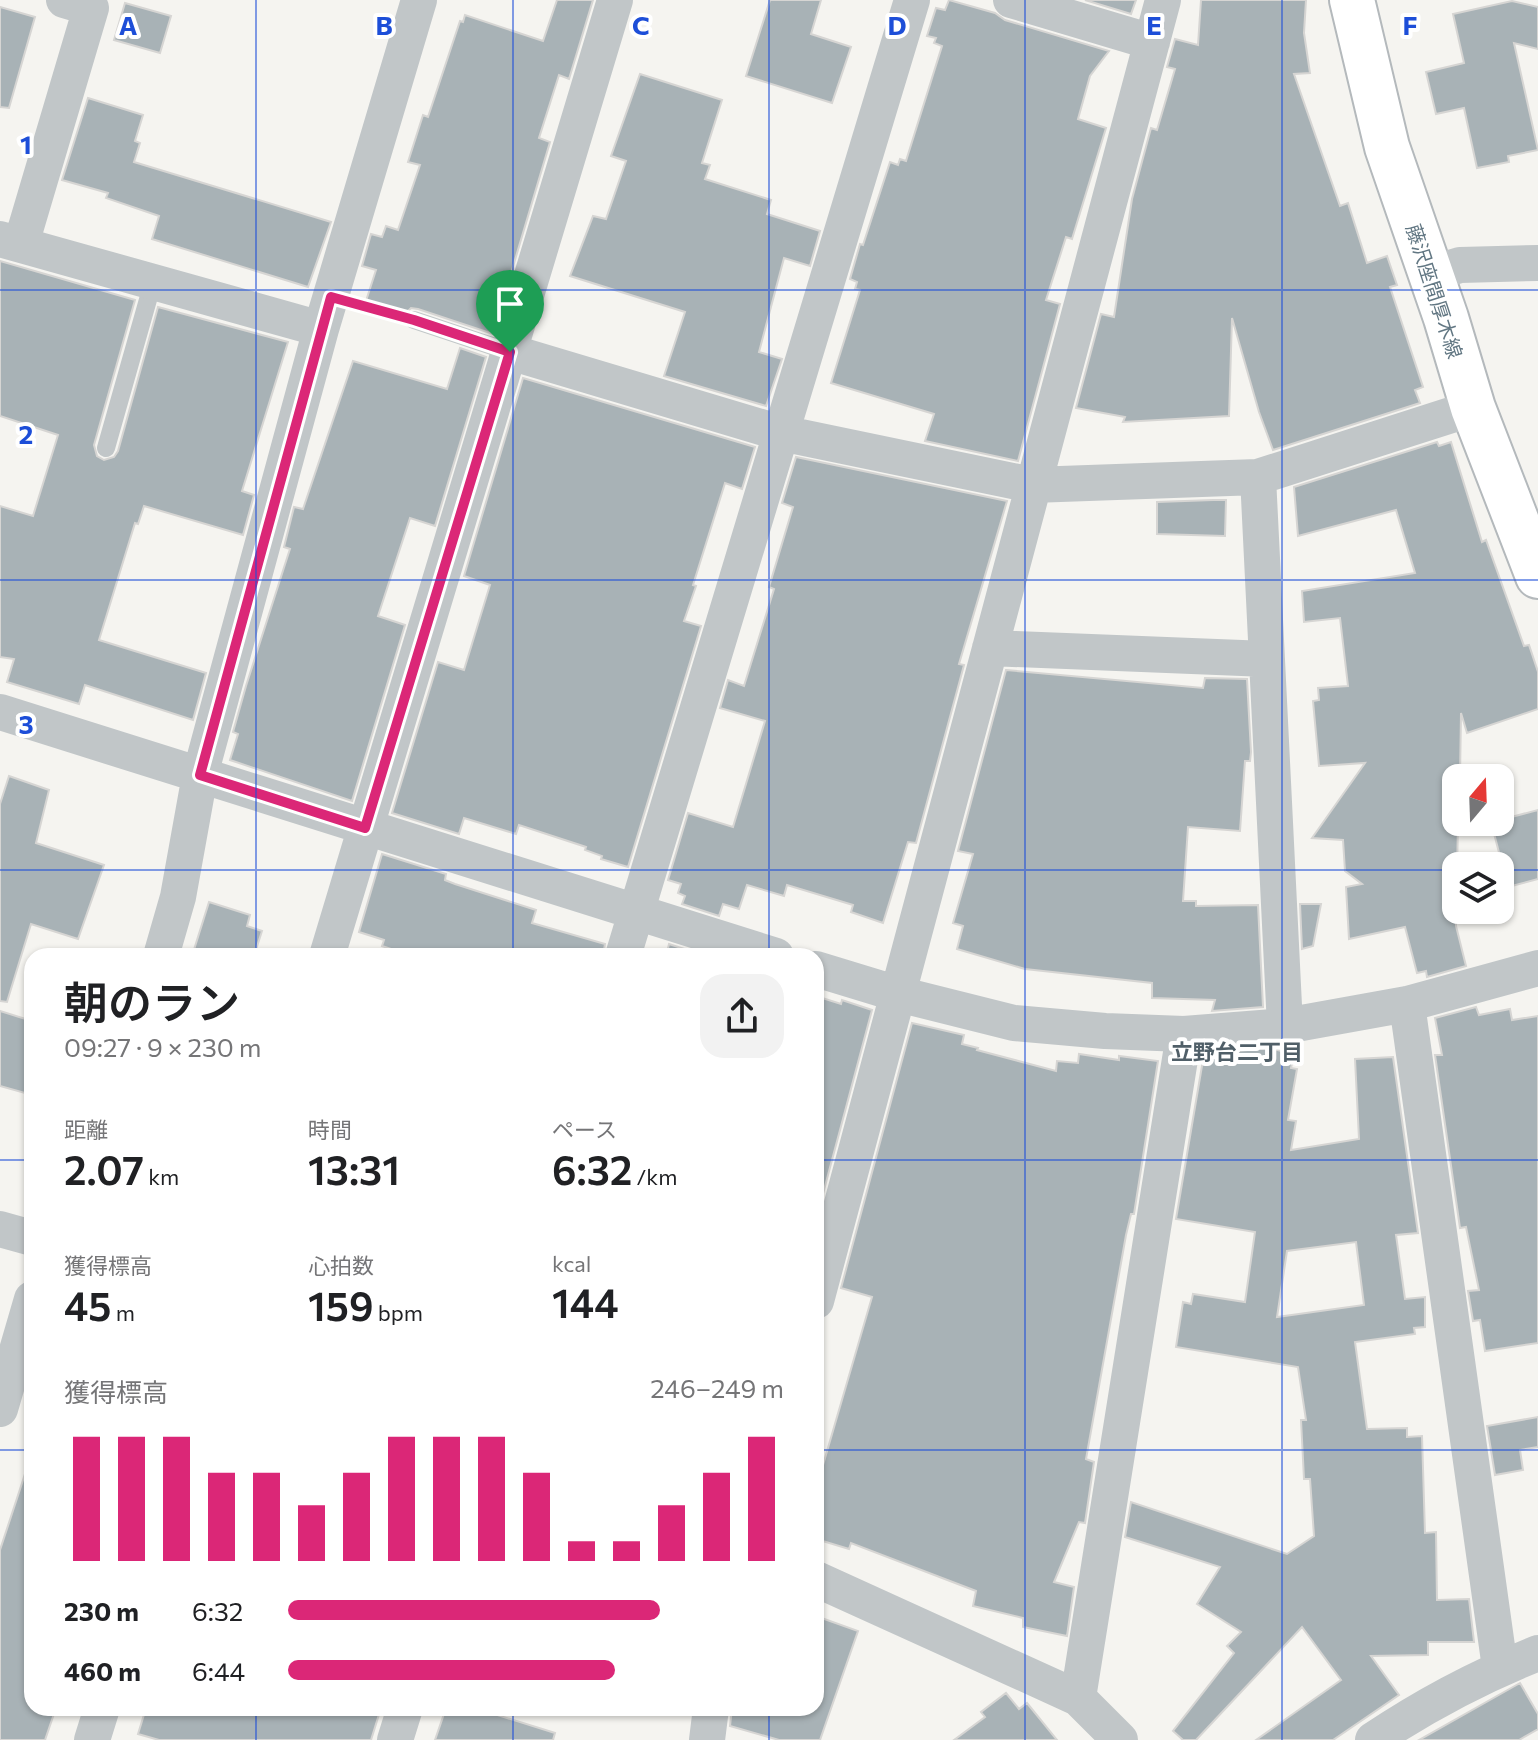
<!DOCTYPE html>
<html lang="ja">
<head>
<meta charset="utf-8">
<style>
	:root { --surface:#fff; --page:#f2f2f2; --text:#202124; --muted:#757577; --accent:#db2777 }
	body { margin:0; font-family:Commissioner,"Noto Sans JP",sans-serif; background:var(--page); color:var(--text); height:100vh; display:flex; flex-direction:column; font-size:30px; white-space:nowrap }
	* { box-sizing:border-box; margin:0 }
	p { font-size:26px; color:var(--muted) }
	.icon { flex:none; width:44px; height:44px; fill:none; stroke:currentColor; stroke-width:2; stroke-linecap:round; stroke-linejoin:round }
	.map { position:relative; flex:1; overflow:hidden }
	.sheet { position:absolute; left:24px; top:948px; width:800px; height:768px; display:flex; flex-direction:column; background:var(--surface); border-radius:24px; box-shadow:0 2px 6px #0004 }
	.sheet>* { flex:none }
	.needle { width:52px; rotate:19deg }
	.buttons { position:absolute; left:1442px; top:764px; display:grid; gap:16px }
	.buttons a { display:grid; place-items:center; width:72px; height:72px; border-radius:16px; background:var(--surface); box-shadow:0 2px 6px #0004; font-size:40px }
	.pin { position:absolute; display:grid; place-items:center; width:68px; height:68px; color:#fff; margin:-82px -34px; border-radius:50% 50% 50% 0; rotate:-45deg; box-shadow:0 0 8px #0007 }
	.pin .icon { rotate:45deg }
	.round { display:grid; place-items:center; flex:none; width:84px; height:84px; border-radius:24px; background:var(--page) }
	.summary { display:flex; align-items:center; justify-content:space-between; height:136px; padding:0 40px }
	h1 { font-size:44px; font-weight:600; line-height:60px }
	.figures { display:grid; grid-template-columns:repeat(3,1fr); gap:12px; height:136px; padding:8px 40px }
	.figures div { display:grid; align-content:center }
	.figures b { font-size:40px; font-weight:600 }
	.figures small { font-size:22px; font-weight:400 }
	.figures p { font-size:22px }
	.chart { height:224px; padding:16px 40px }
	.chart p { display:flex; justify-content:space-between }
	.chart svg { width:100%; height:144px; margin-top:8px; stroke:var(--accent); stroke-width:6 }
	ul { padding:0 40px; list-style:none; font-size:26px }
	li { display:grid; grid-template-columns:128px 96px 1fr; align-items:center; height:60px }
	li i { height:20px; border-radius:10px; background:var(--accent) }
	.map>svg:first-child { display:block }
</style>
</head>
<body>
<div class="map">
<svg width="1538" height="1740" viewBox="0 0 1538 1740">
	<rect width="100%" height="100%" fill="#f5f4f0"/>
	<path fill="#a8b2b6" stroke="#d6d5d3" stroke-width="2" fill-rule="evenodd" d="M557 0H593L569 79 559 75 539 138 550 142 493 334 418 309 411 308 403 316 365 304 376 270 362 266 371 234 382 237 386 226 398 230 420 165 408 162 423 115 428 117 460 21 463 22 465 15 543 41Z
		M770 0H821L811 34 851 47 832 103 746 76Z
		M949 0 995 13 1005 20 1109 51 1090 76 1078 119 1106 128 1072 239 1066 237 1046 300 1060 304 1018 461 925 441 934 414 831 383 860 290 855 289 857 282 850 279 860 244 863 245 890 162 898 165 900 159 906 161 942 46 934 43 936 38 927 36 936 8 945 10Z
		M1085 0H1136L1131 14Z
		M1201 0H1306L1304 33 1310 73 1294 74 1340 206 1348 203 1367 263 1387 256 1397 285 1390 287 1423 387 1415 390 1420 403 1273 450 1259 412 1232 318 1229 416 1123 422 1125 417 1076 408 1101 314 1114 317 1132 199 1151 128 1157 130 1175 69 1167 67 1175 39 1198 45Z
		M1512 1 1538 7V49L1514 43 1538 150 1508 156 1509 162 1477 168 1464 108 1436 114 1426 72 1464 63 1453 14Z
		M125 3 171 16 160 53 114 40Z
		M0 7 35 17 9 108 0 107Z
		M640 74 722 100 702 163 710 165 705 179 771 200 767 214 820 231 810 266 784 258 759 352 782 359 766 406 664 376 685 312 570 276 593 216 606 219 626 161 611 156Z
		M88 98 143 115 135 141 140 143 134 162 331 222 308 287 152 239 159 216 106 198 108 193 62 180Z
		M0 261 135 300 94 445 97 456 104 460 114 457 118 451 158 307 288 342 242 491 254 495 243 535 144 506 138 524 135 523 99 640 206 673 193 720 85 685 79 704 7 682 14 659 0 657V506L33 516 58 435 0 416Z
		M460 348 486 357 435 526 410 518 378 616 405 625 352 801 230 760 238 734 233 732 246 686 288 555 290 549 284 547 294 507 303 509 353 361 447 389Z
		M523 378 755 447 742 489 725 483 693 585 696 586 684 621 701 626 628 867 601 859 602 856 585 850 586 847 519 825 516 834 464 818 459 834 392 813 438 662 464 670 490 585 464 576Z
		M1437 442 1439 446 1451 442 1482 542 1486 540 1524 646 1529 645 1538 672V709L1467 733 1461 713 1460 778H1456V822H1458L1456 926 1466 966 1427 977 1426 971 1417 973 1405 927 1349 939 1346 887 1362 884 1345 871 1343 840 1312 838 1365 763 1319 766 1313 701 1319 700 1318 688 1348 686 1340 618 1304 622 1302 591 1415 573 1396 510 1298 536 1294 487Z
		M796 457 1007 501 959 664 964 665 916 843 908 842 883 923 851 912 853 905 787 885 784 896 747 885 739 909 723 904 719 916 682 904 685 896 678 893 681 884 668 880 688 813 733 827 765 721 720 708 728 680 744 686 774 589 769 587 793 507 782 503Z
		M1213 500H1226L1225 536 1157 534V502Z
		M1006 670 1203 688 1205 678 1247 679 1251 752 1250 761H1245L1240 831 1188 827 1183 901H1196V906L1258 905 1263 1007 1212 1011 1215 1000 1152 998V983L1025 969 957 949 963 926 953 923 973 854 958 851Z
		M9 776 49 790 36 843 104 865 78 939 31 924 7 1002 0 1001V804Z
		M1538 810V879L1508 887 1491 822H1500V820Z
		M382 854 446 874 445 880 455 884 536 910 532 923 605 944 603 956H412L382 946 384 940 359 932Z
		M209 902 250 915 247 926 262 931 254 956H192Z
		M1300 904H1321L1313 946 1302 949Z
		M669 944 706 956H666Z
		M816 996 841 1004 842 1000 872 1010 816 1220Z
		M1476 1007 1479 1015 1510 1009 1512 1020 1538 1016V1343L1485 1351 1480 1320 1473 1321 1468 1291 1479 1290 1466 1227 1460 1228 1435 1055H1442L1435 1018Z
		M0 1011 32 1021V1095L0 1086Z
		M912 1023 964 1035 962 1044 978 1048 977 1050 1056 1071 1057 1061 1078 1063 1079 1054 1119 1060V1056L1158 1061 1134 1214H1131L1126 1235 1086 1459 1094 1462 1085 1523 1079 1522 1054 1582 1074 1587 1067 1636 1023 1627V1618L973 1606 976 1591 851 1543 849 1549 816 1539V1489L872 1297 841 1288Z
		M1269 1048 1294 1054 1291 1068 1297 1069 1288 1120 1296 1121 1291 1150 1359 1139 1355 1059 1393 1057 1418 1233 1396 1235 1405 1299 1425 1297V1327L1414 1328 1415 1334 1355 1342 1367 1429 1407 1428V1437L1422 1436 1425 1533 1436 1532 1437 1600 1469 1599 1474 1642H1428V1655L1371 1656 1399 1695 1333 1740H1256L1341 1680 1302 1627 1196 1740H1183L1173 1731 1234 1653 1227 1646 1241 1632 1197 1604 1220 1567 1125 1537 1131 1502 1287 1554 1314 1536 1310 1479H1304L1301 1420H1306L1298 1367 1176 1347 1183 1302 1191 1304 1193 1294 1245 1302 1255 1232 1176 1219 1204 1054ZM1356 1242 1364 1305 1277 1317 1287 1251Z
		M1538 1417V1447L1520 1450 1523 1470 1495 1475 1487 1426Z
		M26 1471 32 1472V1708H56L45 1740H0V1550Z
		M816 1616 858 1631 820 1740H779L730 1726 732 1708H816Z
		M1520 1683 1538 1714V1729L1519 1740H1419Z
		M1006 1693 1019 1709 1027 1703 1057 1740H954L985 1717 981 1712Z
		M146 1708H381L371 1740H159L138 1734Z
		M446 1708H475L555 1733 553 1740H435Z"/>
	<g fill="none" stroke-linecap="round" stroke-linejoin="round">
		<defs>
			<path id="primary" d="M1352 0 1387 147 1446 318 1473 408 1538 576"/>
		</defs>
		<use href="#primary" stroke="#b4b9bc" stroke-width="48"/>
		<path stroke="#bdbfc1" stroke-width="5" stroke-dasharray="4 4" stroke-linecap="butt" d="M366 307 388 313"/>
		<path stroke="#c1c6c8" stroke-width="18" d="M414 320 510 352
			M106 448 153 282"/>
		<path stroke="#c1c6c8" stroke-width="36" d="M1011 0 1152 42
			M0 239 321 329
			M21 244 91 8 64 0
			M1430 274 1460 265 1538 263
			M510 352 781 433 1032 485 1258 477 1473 408
			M1258 477 1285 1026
			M990 648 1267 659
			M0 712 776 956
			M161 956 178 897 200 775 321 329 419 0
			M327 956 615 0
			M623 956 912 0
			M816 969 898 994 1014 1023 1105 1031 1184 1034 1285 1026 1407 1004 1538 968
			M1407 1004 1500 1668
			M0 1229 32 1238
			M816 1301 1163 0
			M0 1409 32 1299
			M816 1579 1078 1698 1120 1740
			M1078 1698 1184 1034
			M92 1740 102 1708
			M395 1740 405 1708
			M707 1740 711 1708
			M1373 1740C1425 1705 1480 1676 1538 1653"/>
		<use href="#primary" stroke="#fff" stroke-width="44"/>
	</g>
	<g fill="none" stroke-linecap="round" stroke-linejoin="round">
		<defs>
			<path id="route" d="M331 297 414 320 510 352 365 828 200 775Z"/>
		</defs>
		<use href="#route" stroke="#fff" stroke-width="16"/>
		<use href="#route" stroke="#db2777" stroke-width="10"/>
	</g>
	<path fill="none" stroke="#1d4ed8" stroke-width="2" stroke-opacity="0.55" d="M256 0V956M513 0V956M769 0V956M1025 0V1740M1282 0V1740M0 290H1538M0 580H1538M0 870H1456M1500 870H1538M0 1160H32M816 1160H1538M0 1450H32M816 1450H1538M256 1708V1740M513 1708V1740M769 1708V1740"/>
	<g text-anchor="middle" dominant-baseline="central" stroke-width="8" stroke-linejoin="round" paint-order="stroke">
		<g font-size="20" fill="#627783" stroke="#fff">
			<text transform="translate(1435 291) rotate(72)">藤沢座間厚木線</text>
		</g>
		<g font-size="22" font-weight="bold" fill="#505f68" stroke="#fff">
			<text x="1237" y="1051">立野台二丁目</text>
		</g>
	</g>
	<g font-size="26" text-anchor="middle" font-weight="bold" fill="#1d4ed8" stroke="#fff" stroke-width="8" stroke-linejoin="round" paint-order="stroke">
		<text x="128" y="35">A</text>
		<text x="384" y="35">B</text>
		<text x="641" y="35">C</text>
		<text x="897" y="35">D</text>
		<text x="1154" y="35">E</text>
		<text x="1410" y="35">F</text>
		<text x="26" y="154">1</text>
		<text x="26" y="444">2</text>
		<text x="26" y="734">3</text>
	</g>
</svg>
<div class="buttons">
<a><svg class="needle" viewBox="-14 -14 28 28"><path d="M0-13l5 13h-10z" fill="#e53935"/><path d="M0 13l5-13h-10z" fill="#757577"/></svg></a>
<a><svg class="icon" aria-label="layers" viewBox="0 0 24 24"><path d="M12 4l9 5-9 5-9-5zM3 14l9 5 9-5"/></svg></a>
</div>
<div class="pin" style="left:510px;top:352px;background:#1e9e55"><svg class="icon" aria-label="arrive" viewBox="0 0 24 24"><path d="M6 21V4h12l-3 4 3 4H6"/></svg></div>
<section class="sheet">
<div class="summary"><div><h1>朝のラン</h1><p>09:27 · 9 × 230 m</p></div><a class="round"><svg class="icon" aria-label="share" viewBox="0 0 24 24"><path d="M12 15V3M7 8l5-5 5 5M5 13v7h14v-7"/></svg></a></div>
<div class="figures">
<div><p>距離</p><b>2.07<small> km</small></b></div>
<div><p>時間</p><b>13:31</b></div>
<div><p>ペース</p><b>6:32<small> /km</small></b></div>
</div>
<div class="figures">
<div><p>獲得標高</p><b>45<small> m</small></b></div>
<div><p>心拍数</p><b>159<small> bpm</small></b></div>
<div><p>kcal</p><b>144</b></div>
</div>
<div class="chart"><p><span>獲得標高</span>246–249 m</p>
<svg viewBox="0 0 160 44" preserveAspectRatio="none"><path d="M5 44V6M15 44V6M25 44V6M35 44V17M45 44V17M55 44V27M65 44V17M75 44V6M85 44V6M95 44V6M105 44V17M115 44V38M125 44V38M135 44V27M145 44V17M155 44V6"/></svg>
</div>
<ul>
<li><b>230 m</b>6:32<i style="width:75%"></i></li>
<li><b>460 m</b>6:44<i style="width:66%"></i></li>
</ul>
</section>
</div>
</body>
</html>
